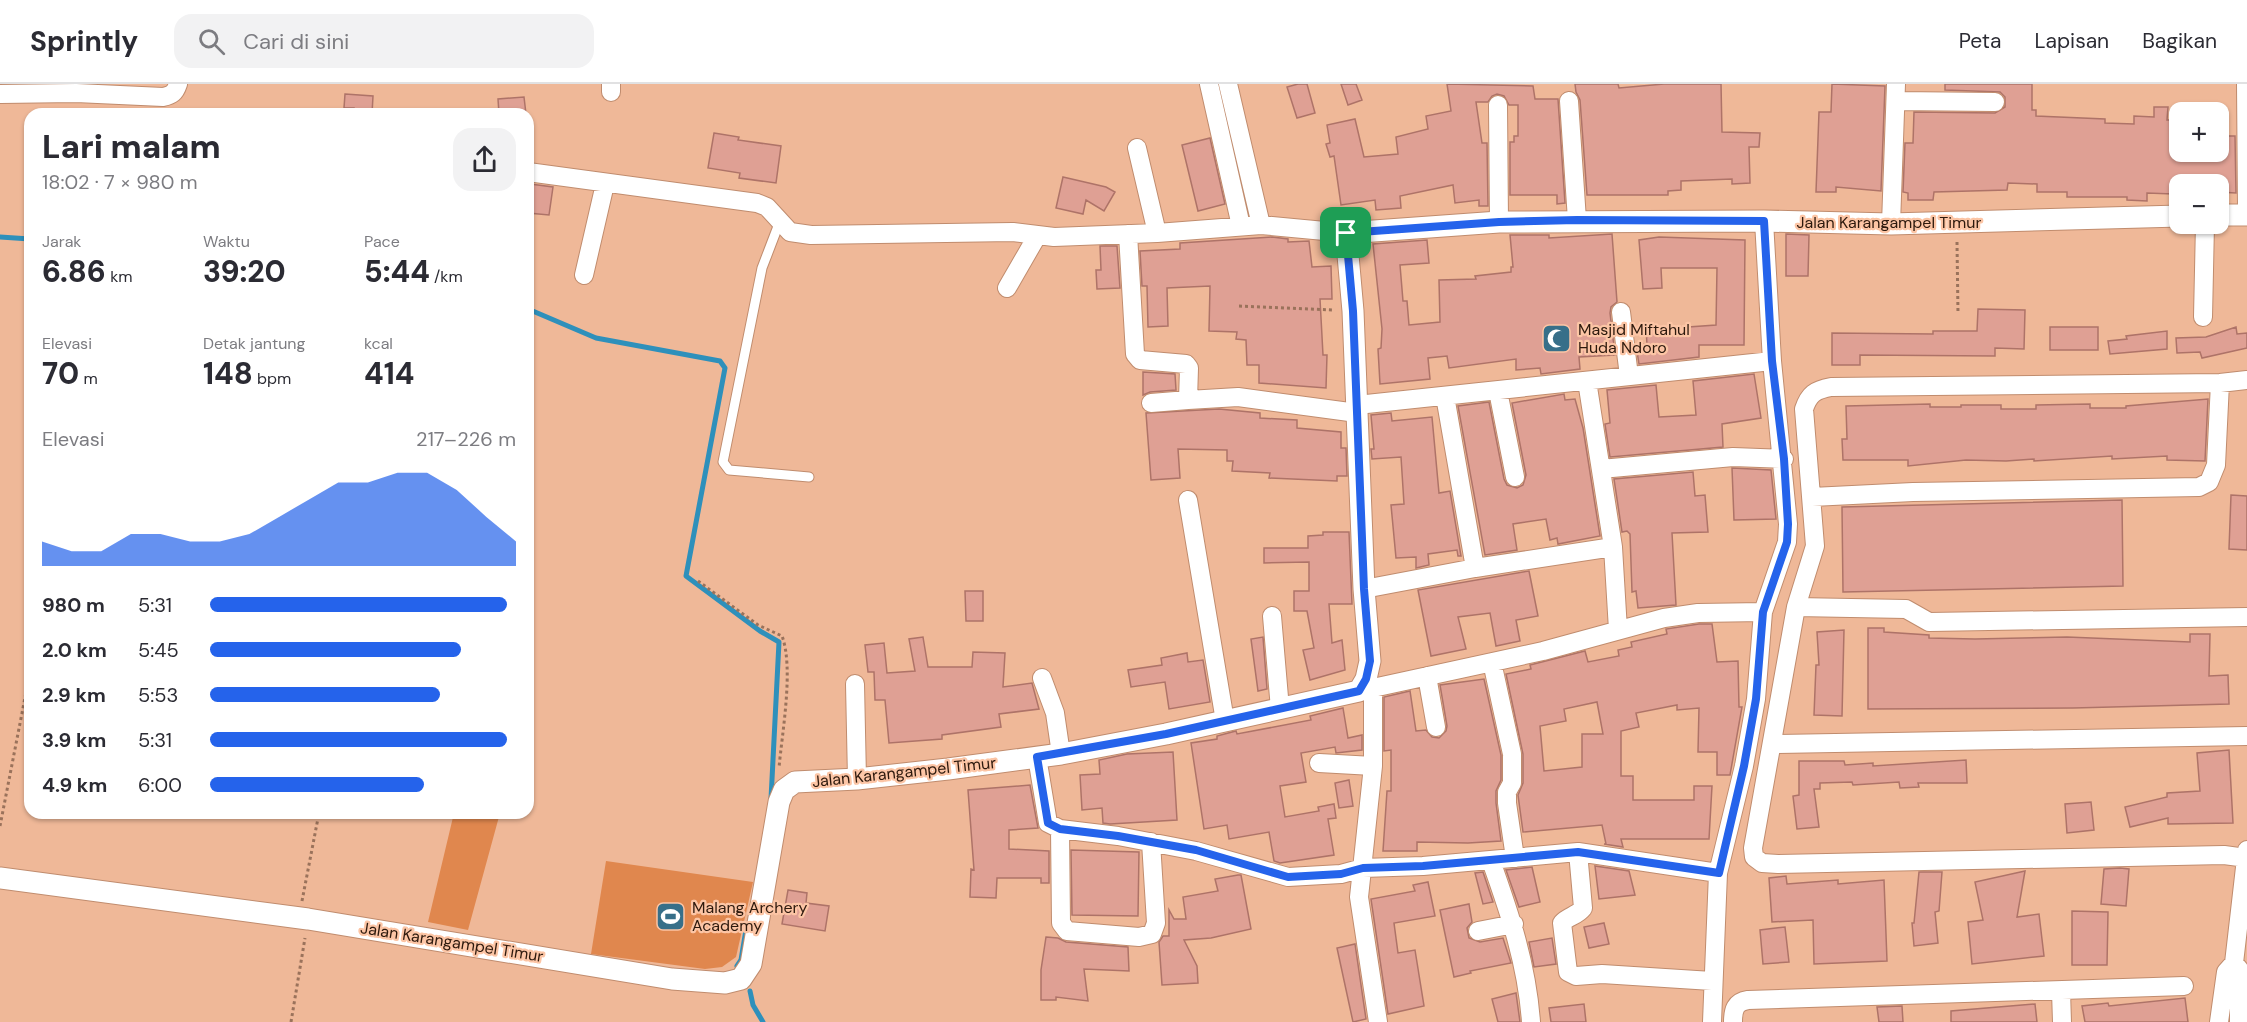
<!DOCTYPE html>
<html lang="id">
<head>
<meta charset="utf-8">
<style>
	:root { --surface:#fff; --page:#f2f2f3; --text:#2b2b33; --muted:#7c7c81; --line:#e1e1e2; --accent:#2563eb }
	body { margin:0; font-family:"DM Sans",sans-serif; background:var(--page); color:var(--text); height:100vh; display:flex; flex-direction:column; font-size:22px; white-space:nowrap }
	* { box-sizing:border-box; margin:0 }
	p { font-size:20px; color:var(--muted) }
	.icon { flex:none; width:33px; height:33px; fill:none; stroke:currentColor; stroke-width:2; stroke-linecap:round; stroke-linejoin:round }
	.map { position:relative; flex:1; overflow:hidden }
	.drawer { position:absolute; left:24px; top:24px; width:510px; height:711px; display:flex; flex-direction:column; background:var(--surface); border-radius:18px; box-shadow:0 2px 4px #0004 }
	.drawer>* { flex:none }
	.buttons { position:absolute; left:2169px; top:18px; display:grid; gap:12px }
	.buttons a { display:grid; place-items:center; width:60px; height:60px; border-radius:12px; background:var(--surface); box-shadow:0 2px 4px #0004; font-size:30px }
	.pin { position:absolute; display:grid; place-items:center; width:51px; height:51px; color:#fff; margin:-26px; border-radius:12px; box-shadow:0 3px 9px #0006 }
	.round { display:grid; place-items:center; flex:none; width:63px; height:63px; border-radius:18px; background:var(--page) }
	.summary { display:flex; align-items:center; justify-content:space-between; height:102px; padding:0 18px }
	h1 { font-size:33px; font-weight:800; line-height:45px }
	.figures { display:grid; grid-template-columns:repeat(3,1fr); gap:9px; height:102px; padding:6px 18px }
	.figures div { display:grid; align-content:center }
	.figures b { font-size:30px; font-weight:800 }
	.figures small { font-size:16px; font-weight:400 }
	.figures p { font-size:16px }
	.chart { height:168px; padding:12px 18px }
	.chart p { display:flex; justify-content:space-between }
	.chart svg { width:100%; height:108px; margin-top:6px; fill:var(--accent); opacity:.7 }
	ul { padding:0 18px; list-style:none; font-size:20px }
	li { display:grid; grid-template-columns:96px 72px 1fr; align-items:center; height:45px }
	li i { height:15px; border-radius:8px; background:var(--accent) }
	header { display:flex; align-items:center; gap:36px; box-sizing:border-box; height:84px; padding:0 30px; background:var(--surface); border-bottom:2px solid var(--line) }
	header strong { font-size:28px }
	nav { display:flex; gap:33px; margin-inline-start:auto; font-size:21px }
	.search { width:420px; height:54px; background:var(--page); display:flex; align-items:center; gap:15px; box-sizing:border-box; padding:0 21px; border-radius:18px; color:var(--muted); font-size:22px }
	.map>svg:first-child { display:block }
</style>
</head>
<body>
<header>
<strong>Sprintly</strong>
<div class="search"><svg class="icon" aria-label="search" viewBox="0 0 24 24"><circle cx="10" cy="10" r="6"/><path d="M15 15l6 6"/></svg>Cari di sini</div>
<nav><a>Peta</a><a>Lapisan</a><a>Bagikan</a></nav>
</header>
<div class="map">
<svg width="2247" height="938" viewBox="0 0 2247 938">
	<rect width="100%" height="100%" fill="#efb898"/>
	<path fill="#e0874e" d="M454 729H500L468 846 428 838Z
		M606 777 753 798 736 873 722 883 705 885 591 870Z"/>
	<g fill="none" stroke-linecap="round" stroke-linejoin="round">
		<path stroke="#2e90bb" stroke-width="5" d="M0 153 30 155
			M528 225 596 254 720 277 725 284 686 492 760 547 779 558 771 715
			M737 882 741 876 747 840
			M750 907 753 921 763 938"/>
	</g>
	<path fill="#dfa094" stroke="#ae7368" stroke-width="1.5" fill-rule="evenodd" d="M1298 0H1307L1315 29 1297 34 1287 3Z
		M1341 0H1356L1362 16 1348 21Z
		M1447 0 1533 2 1535 15H1558L1565 119 1557 120V111H1510V58H1514V52H1518V21H1509L1504 12 1497 10 1492 12 1488 18H1476L1482 59H1487L1488 122H1479V116L1455 119 1453 101 1400 112 1401 124 1376 126 1375 116 1341 121 1334 72 1330 73 1326 60 1330 59 1327 41 1355 35 1364 73 1398 70 1396 53 1428 45 1426 32 1451 27Z
		M1575 0H1618L1619 4 1664 0H1721L1722 48 1760 49 1759 63H1749L1750 99 1732 100V95L1681 97V106L1668 107V111H1587L1580 16 1576 8Z
		M1832 0 1885 2 1881 107 1836 103V108H1816L1819 28H1831Z
		M1945 0H2032V26H2036V32L2105 35V39L2134 40V32L2154 33V23H2168L2167 36H2180V68H2218V52H2235L2236 109 2218 108V100H2180V104H2173V110L2147 109V117L2127 116V113H2067V108H2037V100L2008 99 2007 106 1934 108 1933 116H1908V109L1903 108 1905 59H1913L1914 28 1995 29 2005 23V13L2000 8 1945 6Z
		M345 10 373 12 372 30H354V24H344Z
		M524 13 526 30H499L498 15Z
		M714 49 739 53 738 56 781 62 776 99 739 94 740 89 708 84Z
		M1210 54 1225 120 1198 127 1182 61Z
		M1063 93 1106 103 1115 108 1104 127 1086 116 1083 130 1056 124Z
		M530 100 553 103 549 131 528 129Z
		M1612 150 1617 218 1611 223 1610 229 1615 271 1579 273 1580 285 1541 290 1540 284 1516 286V275L1449 284 1447 272 1428 274 1430 295 1380 300 1378 265 1381 264 1382 245 1373 160 1427 156 1429 179 1400 181 1403 217H1407L1409 241 1440 238 1439 196 1476 195 1475 192 1511 188V183H1513L1510 151H1549V154Z
		M1786 150 1809 151 1808 192H1786Z
		M1272 153 1288 155V158L1309 157 1312 183 1331 182 1332 215H1320L1323 271H1327L1326 304 1259 299V281H1247L1246 256 1236 255 1237 248 1209 247 1210 202 1167 204 1168 242 1148 243 1147 202H1142L1140 167 1180 165V159Z
		M1659 153 1745 156 1744 261H1699V273L1639 280 1636 261 1647 260 1646 246 1716 241 1717 184H1661L1662 204 1643 205 1639 156Z
		M1100 162H1117L1120 204 1097 205 1096 186H1101Z
		M1978 225 2025 226 2024 265 1995 264V272L1860 271V281H1832V249L1933 250V247H1977Z
		M2050 243H2098V266H2050Z
		M2236 243 2237 250 2247 249V264L2202 274 2200 268 2177 269 2176 254 2206 253Z
		M2167 247V265L2110 270 2108 257 2127 255 2126 252Z
		M1143 288 1175 290 1176 306 1150 308 1143 311Z
		M1754 290 1761 334 1722 340 1723 363 1610 373 1605 340 1610 339 1607 306 1656 301 1659 333 1696 331 1693 297Z
		M1564 310 1565 316 1575 315 1583 344 1600 452 1558 460 1557 454 1550 456 1546 435 1513 440 1517 466 1485 471 1458 322 1489 318 1504 395 1507 401 1517 404 1523 401 1526 391 1512 319Z
		M2208 315 2205 377 2167 376V372L2112 375V372L2034 377V375L2006 377 1966 376 1908 382V376H1843L1842 355H1847L1846 322 1930 320V323H1961V321H2001V325H2036V321L2090 320V324H2126V322Z
		M1219 325 1260 329V334L1297 336V344L1341 348V364H1346L1347 392H1337V397L1269 394 1270 389 1232 387 1233 377H1227V366L1178 365 1180 394 1151 396 1146 329Z
		M1391 329 1392 337 1432 333 1439 409 1450 407 1461 472H1458L1457 466 1428 470 1429 481 1416 484V473L1396 474 1391 421 1404 420 1401 373 1372 375 1371 365H1374L1371 331Z
		M1732 384 1771 386 1776 435 1734 436Z
		M1693 388 1695 412 1705 411 1708 448 1672 449 1676 521 1638 524 1636 507 1632 508 1630 450 1627 447 1622 448 1614 395Z
		M2231 411 2247 412V466L2229 465Z
		M2122 416 2123 502 1843 508 1842 423Z
		M1323 448H1349L1352 520H1329L1332 559 1342 556 1345 586 1310 596 1303 566 1314 564 1307 527H1294V507H1309V478L1264 479V464H1308V452L1323 451Z
		M1529 487 1538 532 1516 536 1520 557 1496 562 1490 529 1458 533 1466 565 1431 572 1418 506Z
		M965 507H983V537H966Z
		M1699 540H1712L1717 578 1738 577 1739 623H1742L1730 691H1717V668H1698L1699 624 1677 626V621L1636 629 1639 643 1621 647V692H1633V716H1694V702H1712L1709 755H1621L1623 763 1604 760H1606L1602 741 1523 748 1518 711 1523 699V670L1506 590 1531 585 1530 581 1585 567 1588 578 1619 572 1618 566 1632 563 1631 558 1667 550 1666 545ZM1597 618 1603 650H1582V683L1544 687 1540 642 1566 637 1564 625Z
		M1868 544H1884V548L1929 551V554L1975 555 2067 553 2190 558V550H2210L2209 592 2228 591 2229 620 2073 624 1868 625Z
		M1844 546 1842 632 1814 631 1816 581H1819L1817 548Z
		M923 553 928 583H972L973 568 1005 569 1003 603 1032 599 1039 625 999 630 1001 643 942 651V655L889 659 885 616H875L874 588H868L865 561 884 559 887 589 915 587 909 555Z
		M1263 553 1267 605 1258 607 1251 555Z
		M1187 569 1188 578 1203 576 1210 618 1169 625 1165 598 1131 603 1128 586 1162 581 1161 574Z
		M1484 595 1501 671V696L1496 707V719L1501 757 1468 759 1417 758V767H1383L1387 707H1391V666L1384 667V613L1410 607 1416 647 1426 646 1432 653 1439 654 1446 647 1447 642 1440 601Z
		M1343 624 1348 654 1362 651V666L1336 669 1335 663 1301 669 1306 698 1280 702 1285 733 1319 727 1318 723 1334 720 1336 734 1328 735 1334 771 1280 779 1274 777 1269 748 1229 755 1227 741 1204 745 1191 659 1217 655V652L1236 647 1237 650 1311 636 1310 632Z
		M2229 666 2233 739 2168 740V734L2130 743 2125 723 2167 713V709L2200 707 2197 669Z
		M1173 668 1177 736 1110 740 1103 739 1102 724 1082 726 1080 691 1100 690 1099 676 1127 670Z
		M1966 676 1967 699H1918L1919 703 1900 704 1899 698 1853 701 1852 698 1820 699V705H1814L1819 743 1797 745 1793 712 1799 711V677H1844L1845 681 1873 679V682Z
		M1349 696 1353 722 1339 724 1335 699Z
		M1030 701 1038 744 1009 746V765L1049 767V799H1041V794H997L996 814 970 813 971 785 974 786 968 706Z
		M2091 718 2094 746 2067 749 2065 720Z
		M1071 766 1139 768 1138 832 1072 831Z
		M1595 782 1629 787 1635 811 1599 815Z
		M1532 783 1540 818 1519 823 1506 786Z
		M2120 784 2129 785 2126 822 2101 820 2104 785Z
		M2025 787 2017 833 2039 830 2044 872 1972 880 1968 838 1983 836 1975 798Z
		M1483 788 1493 818 1483 820 1475 789Z
		M1919 788H1942L1939 827 1935 828 1938 859 1914 862 1912 839H1914Z
		M1238 791H1241L1251 845 1211 854 1184 856 1197 882 1198 899 1162 901 1159 858 1163 852H1169V826L1174 835H1186L1183 813 1218 807 1215 795Z
		M1786 792 1787 800 1838 796V800L1884 796 1887 877 1814 880 1813 836 1772 838 1769 794Z
		M1428 798 1435 832 1394 839 1398 869 1415 866 1424 922 1388 930 1371 815 1415 807 1413 801Z
		M788 806 807 809 806 819 829 822 825 847 782 840Z
		M1469 820 1472 838 1467 844 1469 854 1480 858 1503 854 1511 879 1470 887 1471 889 1454 893 1440 826Z
		M2072 827 2108 828 2107 881H2072Z
		M1604 839 1609 860 1589 864 1584 843Z
		M1785 843 1789 878 1763 880 1760 846Z
		M1046 853 1058 854 1066 858 1128 863 1129 887 1084 885 1088 917 1056 913V916H1041V886Z
		M1552 854 1556 880 1534 883 1529 858Z
		M1355 860 1366 935 1353 938 1337 864Z
		M1516 909 1520 938H1498L1492 915Z
		M2185 914 2188 938H2085L2082 922 2108 919 2109 922Z
		M1584 920 1586 938H1551L1549 924Z
		M2035 920 2037 938H1951V927Z
		M1902 922 1903 938H1879L1877 923Z"/>
	<g fill="none" stroke-linecap="round" stroke-linejoin="round">
		<defs>
			<path id="service" d="M780 137 762 184 723 378 729 386 809 393"/>
			<path id="minor" d="M1209 0 1241 142
				M1228 0 1261 141
				M2246 0 2247 124
				M611 8V0
				M0 10 76 9 163 13C172 11 175 9 178 0
				M1569 17 1577 136
				M1896 17 1995 18
				M1498 21 1499 138
				M1137 64 1157 149
				M528 88 757 119 767 123 790 148 811 151 1013 148 1054 153 1157 149 1261 141 1346 149
				M1891 140 1896 0
				M1128 150 1135 270 1140 276 1186 280 1189 284 1188 316 1238 313 1357 329
				M584 191 605 100
				M1007 204 1037 152
				M1621 228 1629 292
				M2203 233 2205 140
				M2247 296 2220 299 1831 303C1815 306 1809 310 1804 325L1815 462 1796 523 1753 764 1754 773 1762 779 1778 780 2224 771 2247 774
				M1587 297 1613 463 1618 546
				M1498 307 1515 393
				M1445 312 1475 484
				M1151 319 1188 316
				M1357 321 1772 277
				M1601 385 1733 373 1784 375
				M1812 413 1913 408 2199 403 2209 398 2216 381 2220 299
				M1188 416 1225 637
				M1364 505 1475 484 1613 463
				M1796 523 1906 525 1929 538 2247 533
				M1272 532 1280 625
				M1492 578 1512 670V699L1507 708V719L1515 774
				M1427 592 1436 643
				M1042 594 1055 629 1061 670
				M855 600 857 695
				M1373 604V682L1359 813 1378 938
				M1359 607 1543 567 1664 534 1698 529 1763 528
				M1773 660 2247 652
				M1037 673 1048 739 1060 745 1118 752 1196 767 1288 793 1341 790 1363 784 1423 782 1578 768 1718 789
				M1319 679 1373 682
				M1060 745 1061 839 1067 847 1139 853 1152 850 1156 839 1151 758
				M1578 768 1583 824C1577 832 1568 832 1562 839L1568 888 1576 892 1602 890 1712 897
				M1491 777C1510 830 1527 881 1531 938
				M1478 847 1514 840
				M2061 907 2062 938
				M1712 938 1718 789 1744 682 1756 615 1763 528 1787 458 1788 440 1772 277 1764 137
				M1733 938C1733 926 1735 918 1748 916L2184 902
				M2219 938 2226 888 2234 879
				M2239 938V885L2234 879 2247 766"/>
			<path id="tertiary" d="M2218 131H2247
				M0 794 308 835 672 895 725 899 741 895 751 880 779 718 784 706 795 698 857 695 948 685 1061 670 1166 650 1359 607 1366 595 1370 577 1364 505 1353 227 1346 149 1499 138 1764 137 1891 140 2180 132"/>
		</defs>
		<use href="#service" stroke="#c08c6e" stroke-width="11"/>
		<use href="#minor" stroke="#c08c6e" stroke-width="20"/>
		<use href="#tertiary" stroke="#c08c6e" stroke-width="23"/>
		<path stroke="#9a725b" stroke-width="3" stroke-dasharray="3 3" stroke-linecap="butt" d="M1957 158 1958 230
			M1239 222 1333 226
			M698 497 758 541 782 552C794 584 782 649 779 684
			M0 742 30 588
			M302 817 319 729
			M291 938 305 854"/>
		<use href="#service" stroke="#fff" stroke-width="9"/>
		<use href="#minor" stroke="#fff" stroke-width="18"/>
		<use href="#tertiary" stroke="#fff" stroke-width="21"/>
	</g>
	<g fill="none" stroke-linecap="round" stroke-linejoin="round">
		<defs>
			<path id="route" d="M1577 136 1764 137 1772 277 1784 375 1788 440 1787 458 1763 528 1756 615 1744 682 1719 789 1578 768 1423 782 1363 784 1341 790 1288 793 1196 766 1118 752 1060 745 1048 739 1037 673 1166 650 1359 607 1366 595 1370 577 1364 505 1353 227 1346 149 1499 138Z"/>
		</defs>
		<use href="#route" stroke="#fff" stroke-width="12"/>
		<use href="#route" stroke="#2563eb" stroke-width="8"/>
	</g>
	<defs>
		<symbol id="mosque-square" viewBox="-11 -11 22 22"><rect x="-9" y="-9" width="18" height="18" rx="4" fill="#376f89" stroke="#fcc5a5"/><path d="M3.5-4.9A6 6 0 1 0 3.5 4.9A5 5 0 1 1 3.5-4.9Z" fill="#fff"/></symbol>
		<symbol id="stadium-square" viewBox="-11 -11 22 22"><rect x="-9" y="-9" width="18" height="18" rx="4" fill="#376f89" stroke="#fcc5a5"/><path d="M0-5a6.5 5 0 1 0 0 10a6.5 5 0 1 0 0-10ZM-3.5-1.8h7v3.6h-7Z" fill="#fff"/></symbol>
	</defs>
	<g fill-rule="evenodd">
		<use href="#mosque-square" x="1540" y="238" width="33" height="33"/>
		<use href="#stadium-square" x="654" y="816" width="33" height="33"/>
	</g>
	<g text-anchor="middle" dominant-baseline="central" stroke-width="4.5" stroke-linejoin="round" paint-order="stroke">
		<g font-size="16" fill="#2d190d" stroke="#fcc5a5">
			<text x="1889" y="138">Jalan Karangampel Timur</text>
			<text transform="translate(904 688) rotate(-6)">Jalan Karangampel Timur</text>
			<text transform="translate(452 858) rotate(9)">Jalan Karangampel Timur</text>
		</g>
		<g font-size="16" fill="#2d190d" stroke="#fcc5a5" text-anchor="start">
			<text x="1578" y="245">Masjid Miftahul<tspan x="1578" dy="18">Huda Ndoro</tspan></text>
			<text x="692" y="823">Malang Archery<tspan x="692" dy="18">Academy</tspan></text>
		</g>
	</g>
</svg>
<div class="buttons">
<a>+</a>
<a>−</a>
</div>
<div class="pin" style="left:1346px;top:149px;background:#1e9e55"><svg class="icon" aria-label="arrive" viewBox="0 0 24 24"><path d="M6 21V4h12l-3 4 3 4H6"/></svg></div>
<section class="drawer">
<div class="summary"><div><h1>Lari malam</h1><p>18:02 · 7 × 980 m</p></div><a class="round"><svg class="icon" aria-label="share" viewBox="0 0 24 24"><path d="M12 15V3M7 8l5-5 5 5M5 13v7h14v-7"/></svg></a></div>
<div class="figures">
<div><p>Jarak</p><b>6.86<small> km</small></b></div>
<div><p>Waktu</p><b>39:20</b></div>
<div><p>Pace</p><b>5:44<small> /km</small></b></div>
</div>
<div class="figures">
<div><p>Elevasi</p><b>70<small> m</small></b></div>
<div><p>Detak jantung</p><b>148<small> bpm</small></b></div>
<div><p>kcal</p><b>414</b></div>
</div>
<div class="chart"><p><span>Elevasi</span>217–226 m</p>
<svg viewBox="0 0 160 44" preserveAspectRatio="none"><path d="M0 44V34L10 38L20 38L30 31L40 31L50 34L60 34L70 31L80 24L90 17L100 10L110 10L120 6L130 6L140 13L150 24L160 34V44z"/></svg>
</div>
<ul>
<li><b>980 m</b>5:31<i style="width:97%"></i></li>
<li><b>2.0 km</b>5:45<i style="width:82%"></i></li>
<li><b>2.9 km</b>5:53<i style="width:75%"></i></li>
<li><b>3.9 km</b>5:31<i style="width:97%"></i></li>
<li><b>4.9 km</b>6:00<i style="width:70%"></i></li>
</ul>
</section>
</div>
</body>
</html>
